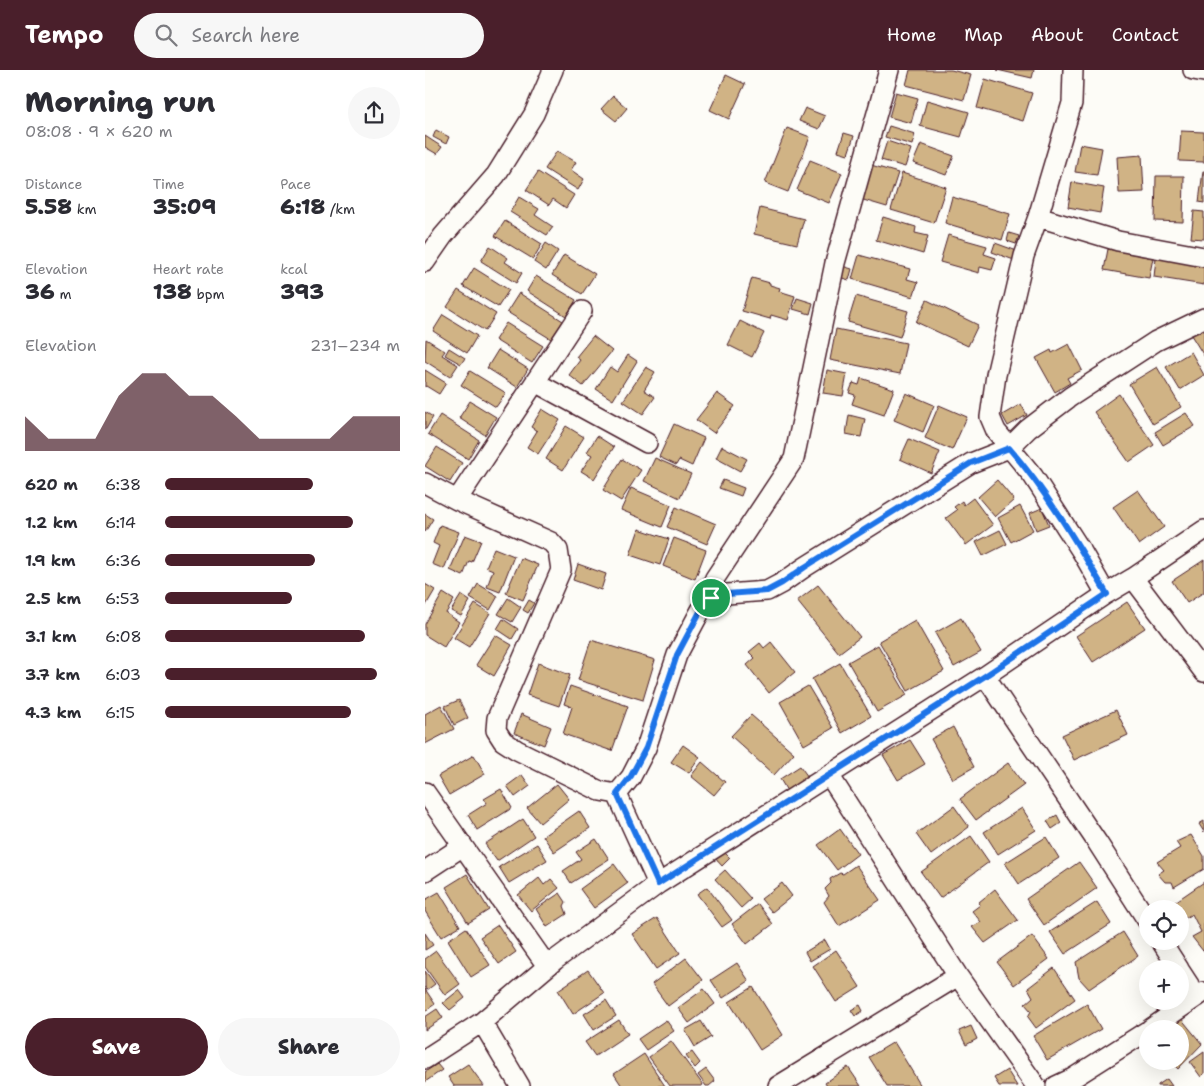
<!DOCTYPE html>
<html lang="en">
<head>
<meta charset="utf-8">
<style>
	:root { --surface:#fff; --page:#f7f7f7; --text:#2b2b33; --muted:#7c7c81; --accent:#4a1f2b }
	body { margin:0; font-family:"Shantell Sans",sans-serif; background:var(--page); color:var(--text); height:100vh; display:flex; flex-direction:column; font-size:19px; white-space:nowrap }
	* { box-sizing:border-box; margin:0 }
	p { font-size:16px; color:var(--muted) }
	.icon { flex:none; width:28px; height:28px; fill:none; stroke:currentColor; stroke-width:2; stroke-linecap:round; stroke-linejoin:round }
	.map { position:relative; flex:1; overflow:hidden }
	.drawer { display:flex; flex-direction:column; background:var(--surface); width:425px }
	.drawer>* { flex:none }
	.controls { position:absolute; left:714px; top:830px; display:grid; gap:10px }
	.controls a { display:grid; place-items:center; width:50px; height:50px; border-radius:50%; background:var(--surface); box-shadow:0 5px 20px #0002; font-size:25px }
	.pin { position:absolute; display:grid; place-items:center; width:42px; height:42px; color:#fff; margin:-21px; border:2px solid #fff; border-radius:50%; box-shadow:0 1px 5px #0007 }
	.round { display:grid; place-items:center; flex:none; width:52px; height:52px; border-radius:26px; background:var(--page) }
	.headline { display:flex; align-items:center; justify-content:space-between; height:85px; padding:0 25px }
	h1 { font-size:28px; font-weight:800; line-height:38px }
	.figures { display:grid; grid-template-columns:repeat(3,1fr); gap:8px; height:85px; padding:5px 25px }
	.figures div { display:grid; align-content:center }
	.figures b { font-size:21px; font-weight:800 }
	.figures small { font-size:14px; font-weight:400 }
	.figures p { font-size:14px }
	.chart { height:140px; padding:10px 25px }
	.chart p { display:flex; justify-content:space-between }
	.chart svg { width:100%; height:90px; margin-top:5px; fill:var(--accent); opacity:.7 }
	.cta { display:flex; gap:10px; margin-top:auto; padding:10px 25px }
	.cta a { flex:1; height:58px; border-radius:30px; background:var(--accent); color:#fff; font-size:20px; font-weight:800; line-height:58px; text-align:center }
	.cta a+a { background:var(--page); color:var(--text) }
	ul { padding:0 25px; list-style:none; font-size:16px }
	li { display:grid; grid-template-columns:80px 60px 1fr; align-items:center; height:38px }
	li i { height:12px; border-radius:6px; background:var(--accent) }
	header { display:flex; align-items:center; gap:30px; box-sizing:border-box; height:70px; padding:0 25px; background:var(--accent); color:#fff }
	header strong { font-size:24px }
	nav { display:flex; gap:28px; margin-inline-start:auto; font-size:18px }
	.search { width:350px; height:45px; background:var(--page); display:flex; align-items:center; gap:12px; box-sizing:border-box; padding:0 18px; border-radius:28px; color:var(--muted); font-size:19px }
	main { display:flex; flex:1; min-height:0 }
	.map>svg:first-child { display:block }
</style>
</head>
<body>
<header>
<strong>Tempo</strong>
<div class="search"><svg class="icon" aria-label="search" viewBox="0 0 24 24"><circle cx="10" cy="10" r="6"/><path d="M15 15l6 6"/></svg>Search here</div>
<nav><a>Home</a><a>Map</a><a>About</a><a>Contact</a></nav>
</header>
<main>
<section class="drawer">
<div class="headline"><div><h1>Morning run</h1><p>08:08 · 9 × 620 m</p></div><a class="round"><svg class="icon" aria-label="share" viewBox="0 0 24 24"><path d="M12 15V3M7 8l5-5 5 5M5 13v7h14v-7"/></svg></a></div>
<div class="figures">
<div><p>Distance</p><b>5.58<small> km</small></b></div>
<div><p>Time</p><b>35:09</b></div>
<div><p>Pace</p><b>6:18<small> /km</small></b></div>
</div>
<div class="figures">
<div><p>Elevation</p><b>36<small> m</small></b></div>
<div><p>Heart rate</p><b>138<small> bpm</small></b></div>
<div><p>kcal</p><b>393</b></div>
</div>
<div class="chart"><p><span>Elevation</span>231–234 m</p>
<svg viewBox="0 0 160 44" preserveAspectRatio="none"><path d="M0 44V27L10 38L20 38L30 38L40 17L50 6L60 6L70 17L80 17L90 27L100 38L110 38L120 38L130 38L140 27L150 27L160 27V44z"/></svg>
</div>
<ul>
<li><b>620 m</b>6:38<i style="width:63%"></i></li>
<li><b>1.2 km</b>6:14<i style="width:80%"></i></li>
<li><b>1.9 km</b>6:36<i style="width:64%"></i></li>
<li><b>2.5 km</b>6:53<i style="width:54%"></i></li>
<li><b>3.1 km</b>6:08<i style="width:85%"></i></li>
<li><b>3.7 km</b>6:03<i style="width:90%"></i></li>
<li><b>4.3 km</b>6:15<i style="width:79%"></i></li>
</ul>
<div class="cta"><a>Save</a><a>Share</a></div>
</section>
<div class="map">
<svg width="779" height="1016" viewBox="0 0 779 1016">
	<rect width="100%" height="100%" fill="#fdfcf7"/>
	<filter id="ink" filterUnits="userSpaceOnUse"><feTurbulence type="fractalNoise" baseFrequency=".02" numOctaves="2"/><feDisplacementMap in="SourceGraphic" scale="10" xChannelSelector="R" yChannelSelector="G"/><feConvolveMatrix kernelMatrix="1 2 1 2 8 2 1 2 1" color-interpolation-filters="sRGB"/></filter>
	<g filter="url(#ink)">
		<path fill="#d0b385" stroke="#4a1f2b" d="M485 0H526L546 5 539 30 481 15Z
			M572 0H609L607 8Z
			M301 5 320 14 304 49 285 40Z
			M560 9 607 23 598 51 552 38Z
			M471 22 493 28 486 53 464 47Z
			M188 26 202 38 191 51 176 39Z
			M502 30 544 42 536 67 495 56Z
			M380 38 400 46 394 59 374 51Z
			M464 56 490 64 487 75 460 67Z
			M362 58 385 67 363 122 340 113Z
			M11 60 24 67 21 74 8 67Z
			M756 61 779 62V92L754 91Z
			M419 63 429 66 423 84 413 81Z
			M0 66 17 77 12 84 0 77Z
			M462 71 486 79 480 97 456 90Z
			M496 74 529 86 521 105 488 93Z
			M655 74 677 78 672 105 650 102Z
			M132 81 151 92 146 100 159 109 153 120 120 99Z
			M717 85 719 122 694 123 692 87Z
			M385 90 417 103 404 133 372 120Z
			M446 95 473 103 462 137 435 129Z
			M778 101H779V133L774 132Z
			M113 102 149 125 141 138 128 129 124 135 101 120Z
			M477 103 521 117 509 153 466 140Z
			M731 106H759L758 152 730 151Z
			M647 112 679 118 675 143 643 137Z
			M94 127 114 139 110 145 128 157 122 165 85 142Z
			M527 127 585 144 577 170 520 153Z
			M335 138 379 149 372 174 329 164Z
			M769 141 779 142V169L766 168Z
			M458 147 491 157 490 163 503 166 498 184 451 170Z
			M80 151 117 174 108 189 70 166Z
			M584 163 594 166 591 174 582 171Z
			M523 165 562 176 559 184 571 188 567 200 555 197 554 203 515 192Z
			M121 173 133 181 121 200 109 192Z
			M570 173 592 181 589 190 567 182Z
			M65 176 83 188 80 192 97 203 91 213 56 191Z
			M683 179 728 188 724 208 679 200Z
			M139 185 170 204 157 224 127 205Z
			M434 185 485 199 482 209 493 212 488 227 427 209Z
			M731 188 779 196V215L729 207Z
			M417 196 427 199 424 210 414 207Z
			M49 198 84 220 73 237 38 216Z
			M111 206 151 230 141 246 102 221Z
			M327 208 345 213V215L355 218 354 221 370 226 363 250 346 245 345 249 317 241Z
			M33 220 71 244 60 261 22 237Z
			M94 223 138 251 126 269 82 242Z
			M431 226 483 241 475 267 423 252Z
			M372 228 388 233 385 244 368 239Z
			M502 230 553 255 543 276 491 252Z
			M18 245 52 266 42 283 8 261Z
			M315 251 339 263 327 287 303 275Z
			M81 253 118 276 107 293 70 270Z
			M779 256V286L766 265Z
			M411 259 481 273 475 304 405 290Z
			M168 266 187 281 158 316 144 305 155 290 151 287Z
			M1 269 20 281 17 285 33 295 25 307 0 291Z
			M644 274 657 300 642 308 645 313 630 322 611 288 626 280 627 283Z
			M24 278 40 288 36 294 20 285Z
			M73 280 103 299 92 317 62 298Z
			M766 282 779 305 755 320 741 297Z
			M203 285 212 291 188 330 171 319 185 297 192 302Z
			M221 297 230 302 219 320 230 327 218 344 198 331Z
			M732 297 756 337 728 354 704 314Z
			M0 300 21 313 14 324 1 316 0 317Z
			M402 300 422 304 418 326 398 323Z
			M45 301 81 323 71 337 36 315Z
			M436 308 469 319 459 345 427 334 430 325 424 323 428 313 434 315Z
			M292 323 310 336 289 363 271 350Z
			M481 323 509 335 498 362 469 350Z
			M694 324 729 375 704 392 669 342Z
			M45 331 71 347 60 365 34 348Z
			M596 334 602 345 583 356 577 345Z
			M514 335 542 347 527 380 500 368Z
			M117 339 135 350 113 384 102 377 112 361 106 357Z
			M0 342 8 347 1 359H0Z
			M761 343 770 356 738 375 730 362Z
			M15 345 54 370 43 389 3 364Z
			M424 345 440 349 436 367 421 364Z
			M249 354 279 368 267 396 254 390 251 395 234 387Z
			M141 356 159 367 138 400 121 389Z
			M172 366 189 377 169 409 156 401 167 385 162 382Z
			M484 369 515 382 506 403 475 389Z
			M297 376 322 389 315 401 291 388Z
			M12 377 37 393 25 412 0 396Z
			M230 388 266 404 255 428 219 411Z
			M197 389 216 400 196 431 178 420Z
			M298 410 319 418 316 426 294 418Z
			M572 410 589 430 570 447 553 427Z
			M206 418 246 435 237 457 196 440Z
			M713 420 739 457 714 475 688 437Z
			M548 428 568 455 541 475 521 448 532 440 529 437 537 431 539 435Z
			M595 436 608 460 586 472 573 448Z
			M251 437 291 454 282 474 242 457Z
			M617 438 624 455 611 460 605 443Z
			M0 444 8 449 0 462Z
			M15 455 34 462 19 499 7 494 14 476 8 473Z
			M214 459 244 469 235 495 205 485Z
			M575 460 582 474 558 486 551 472Z
			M40 465 56 471 47 492 44 491 38 506 25 500Z
			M249 468 281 480 270 509 238 496Z
			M69 478 89 486 75 522 62 517 68 500 61 497Z
			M96 488 113 495 98 530 81 523Z
			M779 490V522L762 533 747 511Z
			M153 494 181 504 176 520 148 510Z
			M0 514 10 520 0 537Z
			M53 514 73 526 65 540 45 528Z
			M393 515 435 567 414 583 372 531Z
			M18 523 29 530 21 543 34 552 19 577 0 565V554Z
			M36 525 45 531 36 546 26 541Z
			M83 528 96 537 87 552 73 544Z
			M104 530 109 533 103 543 98 540Z
			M702 532 720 558 668 592 651 566Z
			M50 534 65 543 44 577 29 568Z
			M536 548 556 582 529 597 510 563Z
			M78 549 93 559 87 569 72 559Z
			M490 550 519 601 483 621 454 571Z
			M70 565 87 575 69 606 51 595Z
			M166 570 230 590 218 630 153 610Z
			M346 572 370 602 344 623 322 595 330 588 324 582 335 573 339 578Z
			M453 575 482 625 452 642 423 592Z
			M113 593 145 605 134 636 102 625Z
			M415 593 446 646 417 663 387 609Z
			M145 616 203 636 187 681 138 664 147 637 139 634Z
			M383 616 408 658 379 675 355 632Z
			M34 630 43 648 29 655 20 636Z
			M16 635 29 659 0 674V644Z
			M691 640 703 665 649 690 637 665Z
			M96 644 126 657 119 675 89 663Z
			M326 645 369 683 349 705 306 666Z
			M528 657 549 697 528 709 506 669Z
			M485 670 500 694 473 710 458 685Z
			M258 675 275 687 264 703 246 692Z
			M49 685 60 704 24 725 13 706Z
			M277 692 300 712 289 725 266 706Z
			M583 693 599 715 551 750 535 729Z
			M375 696 383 707 362 721 355 709Z
			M97 705 105 716 90 727 82 716Z
			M132 714 144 729 115 753 102 738Z
			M76 719 87 738 52 760 43 745 62 733 59 729Z
			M529 736 544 757 506 785 491 764Z
			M597 738 611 760 573 784 559 762Z
			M154 741 165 758 129 782 118 766Z
			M632 745 636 753 627 759 622 751Z
			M98 749 109 766 72 791 60 774Z
			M779 751V762L774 754Z
			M415 759 433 784 412 800 393 775Z
			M766 765 779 786V799L749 817 747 812H740L733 804 739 800 732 792 755 778 751 772Z
			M546 766 564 792 515 828 496 802Z
			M621 767 634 788 594 814 580 793Z
			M171 769 184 789 146 813 138 801 156 789 151 782Z
			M112 774 122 790 84 813 74 797Z
			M297 780 305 788 297 796 289 787Z
			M654 792 672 818 619 855 601 829Z
			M189 794 203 813 169 838 155 819Z
			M431 795 455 830 414 856 399 832 404 826 400 819 406 813 405 809 415 803 418 804Z
			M300 800 326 829 316 838 290 809Z
			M42 804 64 840 43 853 21 817Z
			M114 808 119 815 126 809 134 818 106 841 93 825Z
			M779 812V880L778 881 767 867 776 862 767 844 758 849 755 845V839H750L747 834Z
			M357 813 367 826 347 842 336 829Z
			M282 817 307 850 297 857 272 824Z
			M570 819 593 850 560 873 547 857 556 852 547 841 555 835 554 832Z
			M14 822 35 856 16 867 0 841V830Z
			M135 823 141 832 139 836 142 844 122 857 111 839Z
			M672 832 686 854 640 884 625 862Z
			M333 834 348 854 322 874 307 854Z
			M232 848 255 883 231 899 207 864Z
			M73 855 91 882 74 894 55 867Z
			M41 858 65 895 46 907 23 870Z
			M698 862 713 886 664 919 654 908 651 892Z
			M0 863 8 875 0 880Z
			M607 866 624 889 589 915 572 892Z
			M400 870 405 879 385 891 380 882Z
			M411 880 435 917 411 932 388 896Z
			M11 881 35 914 20 925 0 897V889Z
			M261 888 278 910 243 936 227 914Z
			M312 893 324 911 298 928 286 910Z
			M629 898 650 929 611 958 603 947 606 941 600 934 608 927 603 918Z
			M163 900 179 923 148 944 133 920Z
			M0 901 10 914 2 920 0 917Z
			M328 917 358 965 335 980 304 932Z
			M0 919 10 934 0 941Z
			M279 919 290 934 264 953 253 938Z
			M34 920 40 928 25 940 18 933Z
			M181 930 191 946 169 960 159 944Z
			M662 934 676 959 622 990 608 966Z
			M435 935 438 941 430 946 426 940Z
			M12 939 18 948 0 960V947Z
			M755 947 777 974 753 999 745 991H755V959H739Z
			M194 950 203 964 170 986 160 972Z
			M241 950 249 961 221 980 213 969Z
			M276 951 286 967 270 977 260 960Z
			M546 956 552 969 541 975 534 961Z
			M246 971 278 1015 276 1016H245L224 987Z
			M469 972 496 1016H462L444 987Z
			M267 982 275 993 270 998 261 986Z
			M779 982V1004L776 1007 765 992Z
			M219 984 240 1016H197L189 1004Z
			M12 994 17 1000 0 1012V1002Z
			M43 994 59 1016H29L23 1007Z
			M423 997 436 1016H402L400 1013Z
			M281 999 290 1011 284 1016H281L273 1005Z
			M582 1000 592 1016H574L569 1008Z
			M742 1009 747 1016H733V1015Z"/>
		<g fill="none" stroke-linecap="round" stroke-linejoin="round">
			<defs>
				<path id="minor" d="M648 0 647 33 613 147 599 186 571 305 565 347 571 361 608 406 657 482 681 524
					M768 0 779 2
					M613 147 693 171 779 187
					M0 192 18 166 71 105 109 44 128 0
					M110 312 222 373
					M0 413 32 430 126 472 133 480 136 500 72 648 71 660 78 671 92 680 175 721 192 724
					M32 430 157 241
					M708 508 779 460
					M286 528V519L290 508 369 389 410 193 464 0
					M560 606 672 772 722 850
					M404 705 560 606 681 524 708 508 779 602
					M0 722 122 896
					M192 724 206 707 221 678 252 585 276 540 286 528 302 524 342 521 357 513 380 497 546 393 584 378 603 359 645 327 731 271 779 248
					M192 724 233 814
					M0 801 38 776
					M736 871 754 899
					M755 901 772 927
					M57 952 95 1016
					M725 959 779 922
					M0 989 57 952 130 890 233 814 404 705 533 906 611 1016
					M353 1016 533 906
					M631 1016 648 1008 722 961"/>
			</defs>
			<use href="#minor" stroke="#4a1f2b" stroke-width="22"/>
			<use href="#minor" stroke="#fdfcf7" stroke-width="19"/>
		</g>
	</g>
	<g fill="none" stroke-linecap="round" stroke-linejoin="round" filter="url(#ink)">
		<defs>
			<path id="route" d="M584 378C622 422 652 473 682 524L560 606 233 814 192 724 206 706 221 678 252 585 276 540 286 528 302 524 342 521 357 513 380 497 546 393Z"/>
		</defs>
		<use href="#route" stroke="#fff" stroke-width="10"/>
		<use href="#route" stroke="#1a73e8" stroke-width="6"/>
	</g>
</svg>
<div class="controls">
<a><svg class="icon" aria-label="locate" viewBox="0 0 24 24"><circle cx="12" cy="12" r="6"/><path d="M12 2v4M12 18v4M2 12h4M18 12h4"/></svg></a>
<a>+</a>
<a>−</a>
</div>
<div class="pin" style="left:286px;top:528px;background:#1e9e55"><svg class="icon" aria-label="arrive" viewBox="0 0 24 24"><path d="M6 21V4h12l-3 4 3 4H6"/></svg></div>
</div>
</main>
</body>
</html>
